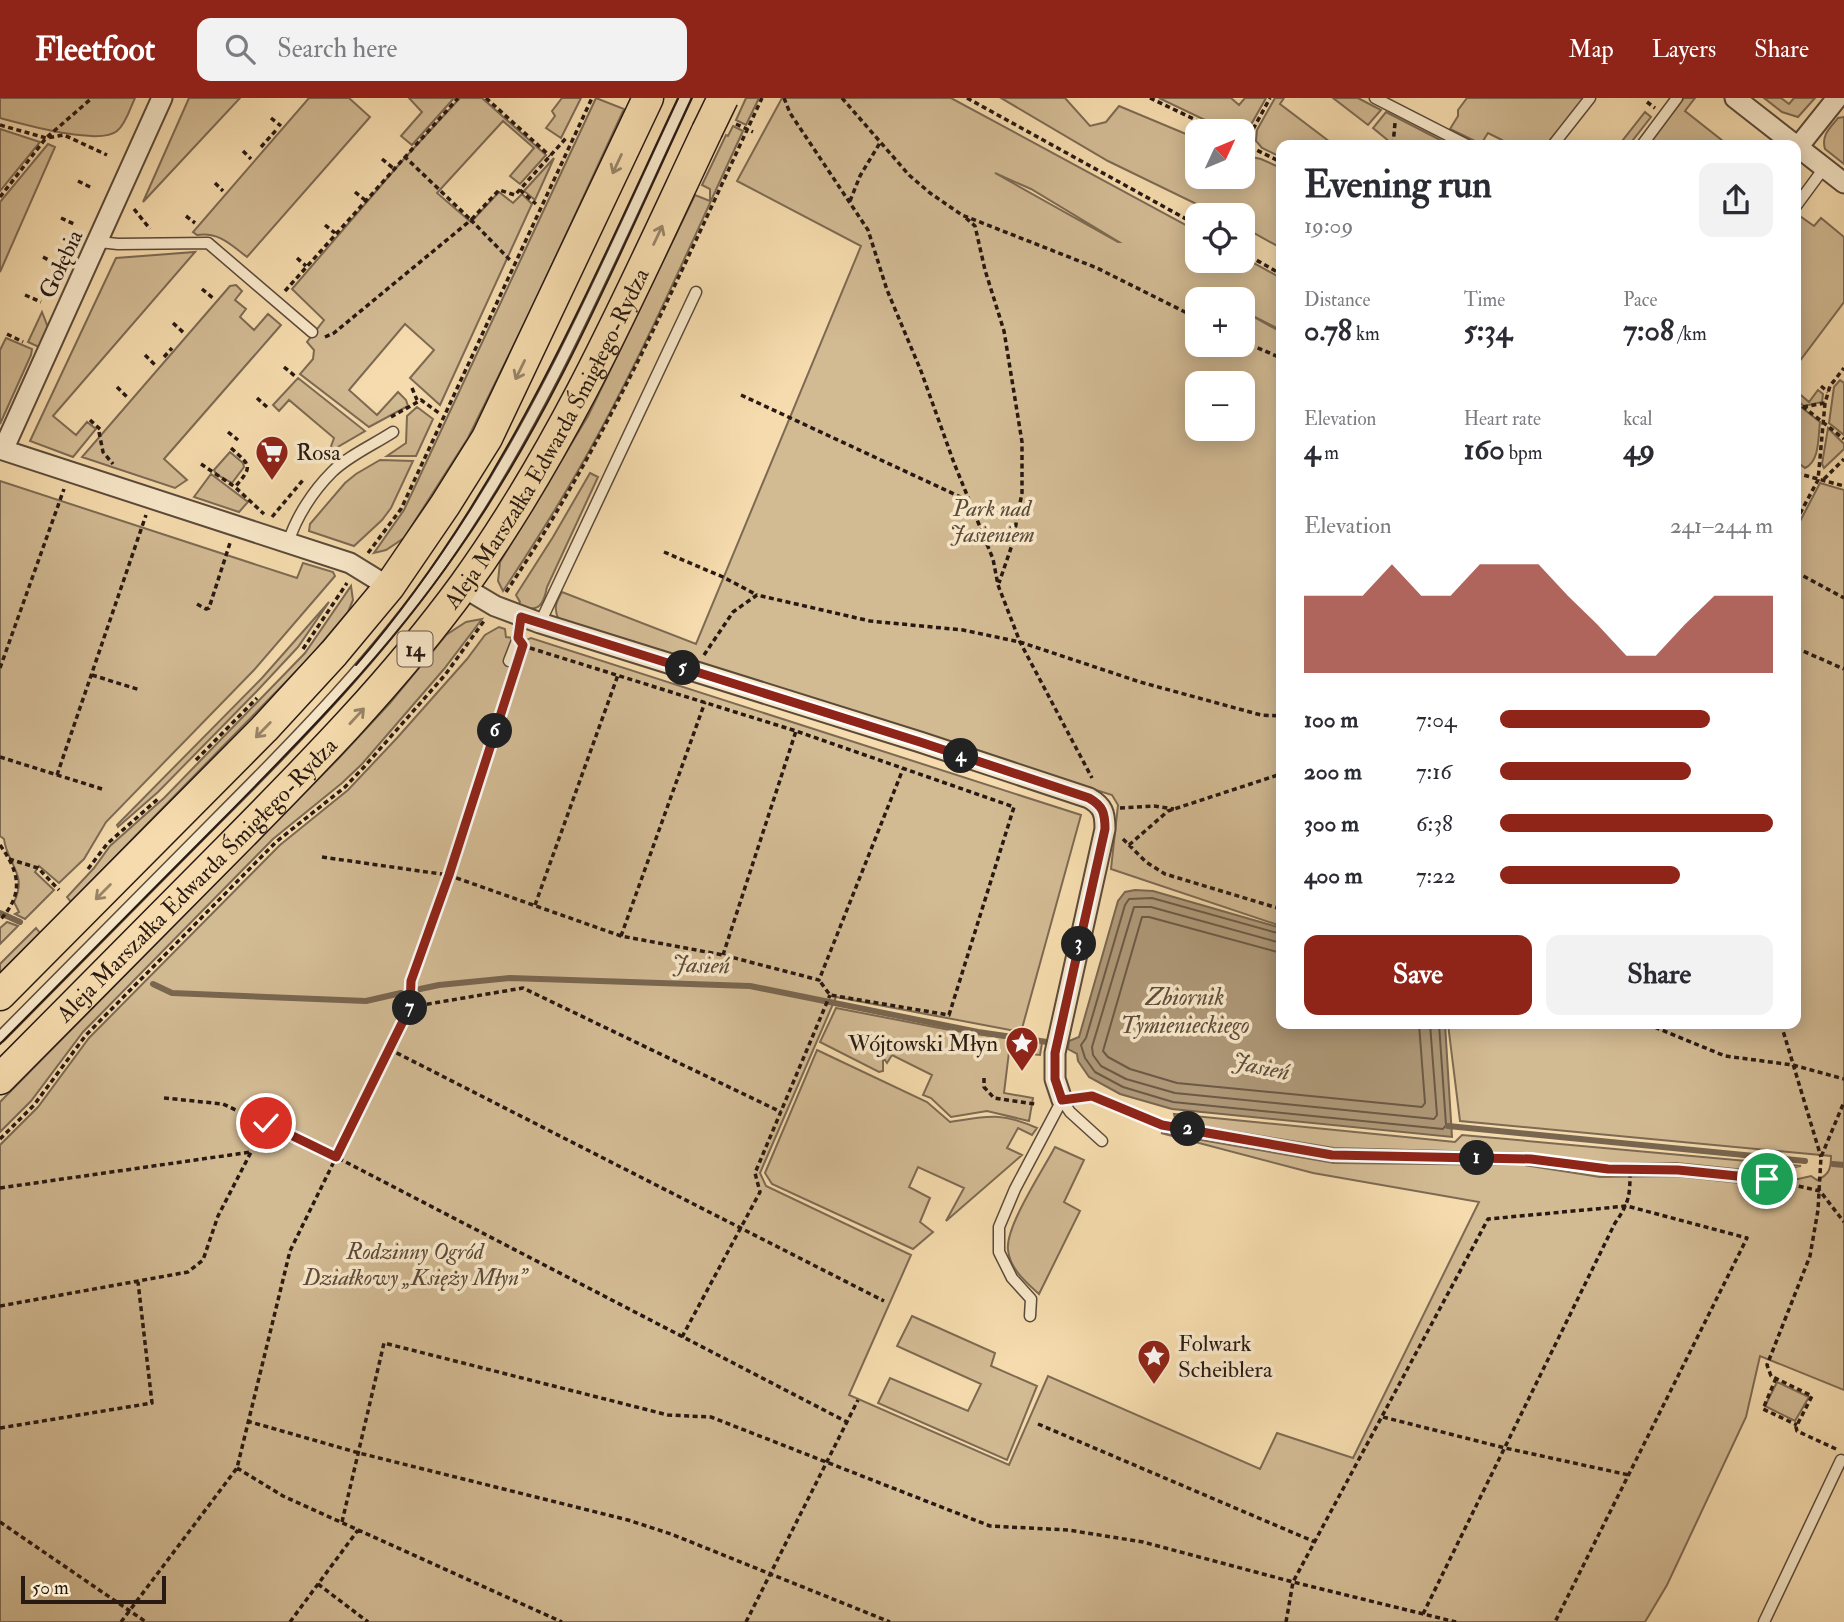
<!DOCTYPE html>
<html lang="en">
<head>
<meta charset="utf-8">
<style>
	:root { --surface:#fff; --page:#f2f2f3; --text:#2b2b33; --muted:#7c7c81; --accent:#8f2418 }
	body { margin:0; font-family:"IM FELL Double Pica",serif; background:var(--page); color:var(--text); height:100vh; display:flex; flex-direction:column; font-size:26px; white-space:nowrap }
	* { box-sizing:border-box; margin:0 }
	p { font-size:23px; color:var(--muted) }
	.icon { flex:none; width:38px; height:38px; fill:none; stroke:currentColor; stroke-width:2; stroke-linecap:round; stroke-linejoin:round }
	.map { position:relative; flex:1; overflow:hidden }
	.details { position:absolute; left:1276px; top:42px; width:525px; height:889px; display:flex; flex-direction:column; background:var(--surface); border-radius:14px; box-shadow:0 4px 18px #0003 }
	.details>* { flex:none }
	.needle { width:46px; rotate:46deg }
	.controls { position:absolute; left:1185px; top:21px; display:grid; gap:14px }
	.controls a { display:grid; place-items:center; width:70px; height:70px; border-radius:14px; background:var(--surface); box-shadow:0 4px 18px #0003; font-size:35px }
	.scale { position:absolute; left:21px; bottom:18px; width:145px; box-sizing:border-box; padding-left:7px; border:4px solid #281913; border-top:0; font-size:19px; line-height:24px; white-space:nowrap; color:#281913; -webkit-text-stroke:5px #f8e8ca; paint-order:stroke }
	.pin { position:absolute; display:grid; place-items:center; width:60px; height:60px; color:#fff; margin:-30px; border:4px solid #fff; border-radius:50%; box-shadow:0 2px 7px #0007 }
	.km { position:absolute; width:35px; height:35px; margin:-18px; border-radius:50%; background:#222; color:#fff; font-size:19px; line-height:35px; text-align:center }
	.round { display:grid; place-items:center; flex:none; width:74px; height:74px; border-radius:14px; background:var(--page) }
	.summary { display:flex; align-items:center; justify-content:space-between; height:119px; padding:0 28px }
	h1 { font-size:38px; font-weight:700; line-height:52px }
	.figures { display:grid; grid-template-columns:repeat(3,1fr); gap:10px; height:119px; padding:7px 28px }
	.figures div { display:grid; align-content:center }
	.figures b { font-size:30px; font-weight:700 }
	.figures small { font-size:19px; font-weight:400 }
	.figures p { font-size:19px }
	.chart { height:196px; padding:14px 28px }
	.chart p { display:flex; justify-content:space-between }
	.chart svg { width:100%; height:126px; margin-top:7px; fill:var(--accent); opacity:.7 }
	.cta { display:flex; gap:14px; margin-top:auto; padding:14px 28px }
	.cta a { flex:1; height:80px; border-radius:14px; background:var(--accent); color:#fff; font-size:28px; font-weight:700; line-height:80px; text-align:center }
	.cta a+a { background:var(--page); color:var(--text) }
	ul { padding:0 28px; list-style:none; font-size:23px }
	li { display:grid; grid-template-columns:112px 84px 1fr; align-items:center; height:52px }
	li i { height:18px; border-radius:9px; background:var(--accent) }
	header { display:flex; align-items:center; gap:42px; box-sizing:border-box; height:98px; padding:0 35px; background:var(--accent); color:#fff }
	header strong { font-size:33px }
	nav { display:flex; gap:38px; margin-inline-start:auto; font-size:24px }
	.search { width:490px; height:63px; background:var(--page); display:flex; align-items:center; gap:18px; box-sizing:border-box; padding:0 24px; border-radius:14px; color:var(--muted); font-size:26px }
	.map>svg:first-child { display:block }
</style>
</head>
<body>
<header>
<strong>Fleetfoot</strong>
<div class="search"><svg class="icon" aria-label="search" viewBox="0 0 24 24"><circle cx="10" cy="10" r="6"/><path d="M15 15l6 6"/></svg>Search here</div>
<nav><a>Map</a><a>Layers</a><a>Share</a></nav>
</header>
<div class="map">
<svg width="1844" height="1524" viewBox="0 0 1844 1524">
	<rect width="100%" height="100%" fill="#f5dbad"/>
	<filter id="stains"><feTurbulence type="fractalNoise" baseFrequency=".00286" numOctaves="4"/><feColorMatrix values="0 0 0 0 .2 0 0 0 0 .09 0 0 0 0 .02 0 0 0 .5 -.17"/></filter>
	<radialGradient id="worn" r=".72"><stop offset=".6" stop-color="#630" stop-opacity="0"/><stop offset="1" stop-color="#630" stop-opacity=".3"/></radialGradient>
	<path fill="#d2ba93" stroke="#7d6a53" stroke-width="2" fill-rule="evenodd" d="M0 0H135C130 10 126 26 117 33 99 48 23 26 0 20Z
		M189 0H240L143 104Z
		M309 0H349L370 19 247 159C230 146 219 134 197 137L193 134Z
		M409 0H454L412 47 401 38 422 14Z
		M460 0H482L546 57 520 86 510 78 534 50 503 23 437 95 471 124 499 94 513 105 522 96 532 106 440 307 410 280 434 252 405 226 349 292 377 317 398 294 406 302 408 308 369 329 300 276 313 261 314 252 307 244 324 222 292 191 403 62Z
		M562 0H581L561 40 546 30 555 18 552 13Z
		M596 0 624 11 532 210 468 340 404 440 386 452 374 455 404 412Z
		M746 0H759L746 27 736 22Z
		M782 0H951L1197 133V163H1242L1243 159 1281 180V232L1245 214 1281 234V828L1111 771 1118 707 1112 697 559 522C553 511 556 504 562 494L696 546 861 148 737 83ZM995 75 1031 91 1119 144H1118ZM1197 201H1242V247H1197ZM1197 285H1242V331H1197Z
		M1001 0H1065L1090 28 1106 24 1119 8 1186 36 1187 44 1194 49 1197 48V79H1242L1243 57 1261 61 1281 70V150L1243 129 1242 117H1219L1108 63Z
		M1159 0H1231L1239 7 1245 0H1266L1248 32 1243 36 1242 33H1228Z
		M1275 0H1284L1280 6 1334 47H1281V59L1262 50 1256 43 1257 32Z
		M1333 0H1358L1381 12 1368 27Z
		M1467 0H1584L1549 47H1499L1502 42 1488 35 1481 46 1450 31 1458 18V12Z
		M1684 0H1695L1685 13 1728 47H1648Z
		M1764 0H1781L1789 6 1794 0H1815L1798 19 1782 14Z
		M1386 14 1450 47H1389L1390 44 1373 30Z
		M1645 14 1651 19 1629 47H1619Z
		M1844 19V66L1825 51C1821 37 1830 30 1838 20Z
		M733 28 743 33C696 134 652 237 599 335 570 389 537 442 503 493L498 483 500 464 588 318 695 97 710 103V91L702 87 726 37 728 38Z
		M0 31 40 44 0 93Z
		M48 46 55 49 0 174V104Z
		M554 60 535 102 524 93Z
		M1797 116 1814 128 1821 120 1844 139V204L1796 268Z
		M195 154 53 318 76 337 87 324 96 331 73 359 30 343 116 160Z
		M236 187 242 193 235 202 246 211 240 219 254 232 268 216 281 227 164 361 187 382 175 390 82 359 230 188Z
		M42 214 49 232 41 250 28 244Z
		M6 240 32 251 31 257 0 326V252Z
		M298 280 365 333 329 354 334 340 289 302 279 313 273 307Z
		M1840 282 1844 285V337L1829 325 1834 289Z
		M1818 292 1823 296 1822 304 1804 308 1796 302V293L1809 304Z
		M1796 305 1820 324C1818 339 1820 363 1805 370L1796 363Z
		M417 309 433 321 416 358H387L406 345 407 318Z
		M1828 330 1844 346V351L1824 370 1822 366Z
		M230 354 243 365 244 369 232 385 216 376 214 372Z
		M380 362 413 363 391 410 382 422 354 448 309 433 310 426 345 385 356 376Z
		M590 375 598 379 547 489C543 510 538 514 517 508L520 504 516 497 553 439Z
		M211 376 248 404 239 414 194 399Z
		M0 383 297 480 303 465 333 474 335 478 254 572 106 724 84 761 59 785 39 768 35 774 54 792 25 821 15 816 19 814 14 804C28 776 7 766 4 741L0 738Z
		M1820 385 1844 392V1292L1760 1258 1746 1319 1667 1487 1645 1524H0V1047L38 1009 89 940 280 747 348 692 397 640 467 561 485 537 499 529 505 531 506 539 526 542 531 540 1081 717 1021 934 836 899 760 1075 766 1088 911 1157 849 1297 1009 1367 1048 1278 1260 1371 1277 1335 1353 1360 1478 1106 1479 1104 1313 1075 1161 1035 1334 1065 1524 1067 1600 1079 1677 1078 1767 1088 1811 1078 1817 1082C1829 1077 1831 1071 1831 1058L1460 1023 1448 926H1796V431Z
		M351 488 353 502 348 514 311 558 71 804 67 799 94 770 110 748 164 700 305 555Z
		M329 504 298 549 257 593 158 694 118 729 117 727 262 580Z
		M482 521 444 571 362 666 342 685 273 741 83 934 31 1003 0 1034V1004L339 660 390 605 446 537 466 524Z
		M7 824 18 828 0 846V830Z
		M36 830 40 835 0 875V866Z
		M836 910 955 933V935L956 933 1042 945 1040 957 1009 954 1004 995 1033 1000 1029 1023 987 1013 951 1019 931 1000 923 997 932 977 892 957 887 965 883 959V973L879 974 820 944Z
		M817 952 927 1004 950 1024C986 1018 1002 1014 1037 1030L1032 1037 1018 1030 1007 1050 1022 1057 946 1123 964 1090 918 1069 909 1089 930 1100 920 1124 933 1134 913 1151 772 1086 765 1075Z
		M1174 1016 1455 1044 1462 1037 1801 1068 1765 1074 1676 1065 1609 1066 1526 1055 1334 1050 1176 1024Z
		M1055 1049 1084 1062 1064 1104 1080 1113 1039 1196C1026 1184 1010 1171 1008 1152 1005 1129 1043 1072 1055 1049Z
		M912 1218 995 1255 991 1268 1037 1288 1007 1362 878 1305 890 1280 968 1313 981 1286 897 1248Z
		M1777 1284 1809 1299 1795 1323 1765 1308Z"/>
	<path fill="#af9979" stroke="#796650" stroke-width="2" d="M1135 792 1153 793 1281 830V926H1445L1452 1039 1172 1011 1120 996 1089 979 1078 963 1077 956 1068 951 1069 943 1079 939 1118 803 1125 794Z"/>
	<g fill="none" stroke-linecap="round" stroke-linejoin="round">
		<path stroke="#6c5946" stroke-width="2" d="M1281 836 1152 800 1129 801 1125 807 1086 940 1081 947 1085 960 1095 974 1123 989 1173 1004 1443 1031 1446 1027 1439 926
			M1281 845 1151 809H1134L1092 949 1093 957 1101 968 1126 981 1175 995 1434 1021 1437 1017 1430 926
			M1281 855 1149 819H1142L1103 953 1108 959 1130 971 1177 985 1422 1009 1425 1005 1419 926"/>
		<path stroke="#796650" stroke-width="6" d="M0 815 20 824
			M153 886 172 895 366 903 401 895
			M420 891 439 887 510 880 750 888 978 934 1054 945
			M1448 1028 1805 1063
			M1833 1066 1844 1067"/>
		<defs>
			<path id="service" d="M1375 0 1467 47
				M1553 47 1590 0
				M1642 47 1677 0
				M1796 108 1824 70
				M99 144 118 146 208 145 312 234
				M288 445C296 419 313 393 332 374 348 358 373 347 393 334
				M540 525 696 194
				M509 563 518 540 521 519
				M0 939C72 866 144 794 216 721 297 640 376 559 442 465 543 321 611 158 685 0
				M1062 1002 1070 1014 1102 1043
				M1030 1218 1031 1201 1012 1180 999 1154V1129L1015 1091 1062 1002
				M1764 1524 1841 1362"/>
			<path id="minor" d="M1735 0 1844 85
				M1798 49 1837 0
				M0 351 350 465 389 489
				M3 352 162 0
				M463 489 495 508 540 525 920 644 1089 700C1103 708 1105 715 1105 731L1055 955V981L1062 1002"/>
			<g id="primary">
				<path d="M0 897 264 631 334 555 389 489 445 407 487 340 648 0"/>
				<path id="s1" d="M0 981C76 904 152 827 228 751 311 667 394 583 464 487 565 347 634 188 707 33"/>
			</g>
		</defs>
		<use href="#service" stroke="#5b4a3a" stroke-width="13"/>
		<use href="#minor" stroke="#5b4a3a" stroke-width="23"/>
		<use href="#primary" stroke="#281913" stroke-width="33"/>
		<path stroke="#281913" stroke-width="3.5" stroke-dasharray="5 3.5" stroke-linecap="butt" d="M486 0 550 58
			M784 0 790 15 868 132 887 192 921 273 954 365 993 461 998 487 1020 544 1092 680
			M842 0 909 77 930 95 962 117 1097 170 1197 220
			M967 0 1197 127
			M1150 0 1219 33
			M1647 4 1655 10
			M271 20 281 28
			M736 26 753 34
			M0 27 46 40 64 37 107 57
			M1242 45 1281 64
			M1245 46 1270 0
			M1393 47 1395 25
			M261 49 278 30
			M243 53 251 61
			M404 58 471 122 499 92 515 97 567 39
			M382 61 393 70
			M78 83 92 90
			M215 85 223 93
			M520 92 536 106
			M355 94 365 102
			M0 99 46 40 92 0
			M850 103 860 78 881 43
			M134 111 150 131
			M186 118 195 125
			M61 120 76 127
			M966 120 975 128 985 172 1004 233 1022 344V395L1012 447 999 485
			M325 127 335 135
			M1242 154 1281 176
			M43 159 58 167
			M297 160 306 168
			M202 191 214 201
			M285 193 458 0
			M25 197 41 204
			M173 225 184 235
			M7 236 23 244
			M325 239 334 235 471 122 510 162
			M1242 243 1281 260
			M145 257 156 268
			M164 259 172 250
			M284 269 295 278
			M1821 288 1828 294
			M117 289 128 300
			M412 290 417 302
			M741 297 967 402
			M257 300 267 309
			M1796 303 1844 341
			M1803 309 1825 305
			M391 319 421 302 439 315
			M90 322 101 332
			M99 334 103 354 113 366
			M228 334 238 342
			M231 350C251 368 253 368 235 389
			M201 366 235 389 264 416
			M1796 375 1844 388
			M1824 381 1844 361
			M272 419 303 382
			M1796 423 1818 382 1825 305 1830 288 1844 270
			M664 454 723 479 757 497
			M368 455 401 411 592 0
			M1796 474 1844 500
			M506 494C610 340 683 168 762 0
			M197 506 206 511 209 510 230 445
			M530 550 796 633 1014 709 949 917 830 897 819 882
			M1796 550 1844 571
			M303 551 347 485
			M704 557 733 514 757 497 870 523 963 532 1020 544 1140 584 1261 617 1281 618
			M0 570 64 391
			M92 577 140 592
			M0 659 102 691
			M196 662 257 600
			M57 677 146 417
			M1120 710 1154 708 1174 711
			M1123 741 1129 747 1168 713 1281 676
			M0 747C20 775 24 796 0 822
			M1129 747 1146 764 1165 776 1281 811
			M322 759 448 777 621 838 723 857 819 882 903 671
			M9 761 38 770 59 792
			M88 771 107 746 159 700
			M535 807 618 577
			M621 838 705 604
			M723 857 796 633
			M410 909 523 890 781 1014
			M1647 926 1725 958 1793 967 1844 981
			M1781 926 1821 1059
			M389 951 884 1203
			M984 980V989L994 1000 1035 1006
			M164 1000 223 1006 336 1059 847 1324
			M1078 1000 1092 998 1162 1026 1332 1057 1530 1061 1608 1071 1678 1072 1767 1081 1820 1093 1844 1124
			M0 1041 34 1007 86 937 276 744 345 689 364 669 445 577 484 523
			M0 1090 251 1054
			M0 1208 188 1174 203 1162 218 1118 266 1025
			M682 1239 760 1094 755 1075 830 897
			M1776 1280 1763 1311 1797 1327
			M1383 1319 1505 1350 1629 1377
			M247 1323 359 1355 628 1422 671 1436 890 1524
			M1038 1326 1315 1444
			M0 1330 152 1305 138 1184
			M1836 1351 1797 1333 1796 1329 1812 1298 1771 1278 1767 1267 1810 1158 1818 1112 1821 1059 1844 1004
			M237 1370 283 1398 562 1524
			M0 1424 146 1524
			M342 1424 384 1245 668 1317 711 1319 990 1428 1068 1432 1143 1444 1293 1484 1456 1524
			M318 1486 368 1524
			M1423 1516 1615 1125C1630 1104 1630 1096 1630 1072
			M121 1524 237 1370 290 1153 410 909 411 883 448 777 514 574
			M290 1524 358 1432
			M746 1524 858 1302
			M1286 1524 1293 1484 1488 1121 1627 1108 1747 1140 1555 1524"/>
		<use href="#service" stroke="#f8e8ca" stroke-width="10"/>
		<use href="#minor" stroke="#f8e8ca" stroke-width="19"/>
		<use href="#primary" stroke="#f5dbad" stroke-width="30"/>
		<path stroke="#281913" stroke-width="2" d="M356 567C501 400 585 198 678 0
			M0 946C73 872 145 799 218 726 303 640 388 554 457 454 555 314 620 154 692 0"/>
		<defs>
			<path id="primary-bridge" d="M707 33 723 0"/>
		</defs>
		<use href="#primary-bridge" stroke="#281913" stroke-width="33" stroke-linecap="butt"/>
		<use href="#primary-bridge" stroke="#f5dbad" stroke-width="30"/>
	</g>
	<defs><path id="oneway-shaft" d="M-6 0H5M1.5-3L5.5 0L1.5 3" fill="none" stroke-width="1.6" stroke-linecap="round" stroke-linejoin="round" transform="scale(1.75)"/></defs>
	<g stroke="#998468">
		<use href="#oneway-shaft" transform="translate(617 66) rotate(115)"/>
		<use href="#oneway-shaft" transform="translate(658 137) rotate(-65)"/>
		<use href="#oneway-shaft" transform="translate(520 272) rotate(116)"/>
		<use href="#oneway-shaft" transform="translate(357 618) rotate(-47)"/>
		<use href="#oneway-shaft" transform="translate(263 632) rotate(134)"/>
		<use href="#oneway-shaft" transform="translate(103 794) rotate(135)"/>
	</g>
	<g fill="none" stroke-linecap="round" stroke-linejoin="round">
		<defs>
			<path id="route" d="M266 1025 336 1059 410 909 411 883 449 777 523 547 518 540 521 519 920 644 1089 700C1103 708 1105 715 1105 731L1055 955V981L1062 1002 1092 998 1162 1027 1332 1057 1531 1061 1608 1071 1678 1072 1767 1081"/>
		</defs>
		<use href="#route" stroke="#fff" stroke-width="14"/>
		<use href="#route" stroke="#8f2418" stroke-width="9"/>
	</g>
	<defs>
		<symbol id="supermarket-pin" viewBox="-11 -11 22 30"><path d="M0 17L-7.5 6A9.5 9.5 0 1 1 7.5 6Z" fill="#8f2418" stroke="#f8e8ca"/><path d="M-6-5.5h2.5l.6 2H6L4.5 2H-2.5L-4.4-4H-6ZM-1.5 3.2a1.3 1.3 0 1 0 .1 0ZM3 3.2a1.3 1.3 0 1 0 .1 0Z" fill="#fff"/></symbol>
		<symbol id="sight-pin" viewBox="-11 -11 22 30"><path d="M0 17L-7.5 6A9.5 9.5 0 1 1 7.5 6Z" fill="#8f2418" stroke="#f8e8ca"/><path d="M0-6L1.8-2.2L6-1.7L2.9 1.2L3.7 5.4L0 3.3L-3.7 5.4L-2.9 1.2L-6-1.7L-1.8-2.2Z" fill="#fff"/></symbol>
	</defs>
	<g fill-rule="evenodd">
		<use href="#supermarket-pin" x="253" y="335" width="38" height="52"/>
		<use href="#sight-pin" x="1003" y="926" width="38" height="52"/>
		<use href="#sight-pin" x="1135" y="1239" width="38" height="52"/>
	</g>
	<g text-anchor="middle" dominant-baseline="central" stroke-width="7" stroke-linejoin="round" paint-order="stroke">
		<rect fill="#f8e8ca" stroke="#66574a" stroke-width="2" x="397.5" y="533.5" width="35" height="35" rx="5"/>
		<g font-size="21" font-weight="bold" fill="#281913">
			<text x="415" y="551">14</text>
		</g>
		<g font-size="23" fill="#281913" stroke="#f8e8ca">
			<text transform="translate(61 166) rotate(-65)">Gołębia</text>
			<text stroke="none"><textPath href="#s1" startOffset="847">Aleja Marszałka Edwarda Śmigłego-Rydza</textPath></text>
			<text stroke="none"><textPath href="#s1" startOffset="280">Aleja Marszałka Edwarda Śmigłego-Rydza</textPath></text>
		</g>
		<g font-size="23" fill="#281913" stroke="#f8e8ca" text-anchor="start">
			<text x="296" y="354">Rosa</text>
			<text x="998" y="945" text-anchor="end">Wójtowski Młyn</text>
			<text x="1178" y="1245">Folwark<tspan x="1178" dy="26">Scheiblera</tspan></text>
		</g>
		<g font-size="23" font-style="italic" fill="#5b4939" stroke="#f8e8ca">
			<text x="992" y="410">Park nad<tspan x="992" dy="26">Jasieniem</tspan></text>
			<text x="415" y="1153">Rodzinny Ogród<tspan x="415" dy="26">Działkowy „Księży Młyn”</tspan></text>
		</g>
		<g font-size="24" font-style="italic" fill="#5e4c3c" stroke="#f8e8ca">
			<text transform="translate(701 867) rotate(2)">Jasień</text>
			<text x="1185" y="899">Zbiornik<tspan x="1185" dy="28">Tymienieckiego</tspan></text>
			<text transform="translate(1261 969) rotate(12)">Jasień</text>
		</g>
	</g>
	<rect width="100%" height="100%" filter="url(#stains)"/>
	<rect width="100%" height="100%" fill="url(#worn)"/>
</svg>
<div class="controls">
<a><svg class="needle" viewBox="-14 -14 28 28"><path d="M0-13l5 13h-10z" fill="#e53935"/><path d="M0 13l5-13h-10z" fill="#7c7c81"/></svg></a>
<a><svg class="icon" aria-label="locate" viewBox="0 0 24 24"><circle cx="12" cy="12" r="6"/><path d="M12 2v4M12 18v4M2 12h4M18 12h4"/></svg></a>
<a>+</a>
<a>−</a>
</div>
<div class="scale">50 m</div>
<div class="pin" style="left:1767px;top:1081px;background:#1e9e55"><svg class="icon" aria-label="arrive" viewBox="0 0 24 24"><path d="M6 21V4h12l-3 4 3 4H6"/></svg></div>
<div class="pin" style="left:266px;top:1025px;background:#d93025"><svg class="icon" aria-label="check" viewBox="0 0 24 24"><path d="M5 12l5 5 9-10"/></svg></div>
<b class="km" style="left:1477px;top:1060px">1</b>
<b class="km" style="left:1188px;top:1031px">2</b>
<b class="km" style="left:1079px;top:846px">3</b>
<b class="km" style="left:961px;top:658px">4</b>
<b class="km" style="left:683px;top:570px">5</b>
<b class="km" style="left:495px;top:633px">6</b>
<b class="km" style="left:410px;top:910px">7</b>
<section class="details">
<div class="summary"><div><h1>Evening run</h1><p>19:09</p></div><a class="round"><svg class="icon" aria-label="share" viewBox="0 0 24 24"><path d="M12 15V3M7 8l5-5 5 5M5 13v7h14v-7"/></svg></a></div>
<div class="figures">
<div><p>Distance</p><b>0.78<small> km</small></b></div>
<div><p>Time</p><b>5:34</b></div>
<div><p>Pace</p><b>7:08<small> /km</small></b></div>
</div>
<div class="figures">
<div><p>Elevation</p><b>4<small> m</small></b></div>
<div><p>Heart rate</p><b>160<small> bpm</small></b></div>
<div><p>kcal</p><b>49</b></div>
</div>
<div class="chart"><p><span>Elevation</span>241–244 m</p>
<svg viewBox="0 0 160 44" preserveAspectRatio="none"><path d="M0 44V17L10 17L20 17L30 6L40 17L50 17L60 6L70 6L80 6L90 17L100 27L110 38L120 38L130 27L140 17L150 17L160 17V44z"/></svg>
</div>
<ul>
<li><b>100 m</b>7:04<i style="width:77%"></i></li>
<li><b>200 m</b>7:16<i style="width:70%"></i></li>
<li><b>300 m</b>6:38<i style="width:100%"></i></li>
<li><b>400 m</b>7:22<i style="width:66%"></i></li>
</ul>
<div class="cta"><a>Save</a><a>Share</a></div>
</section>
</div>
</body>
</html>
